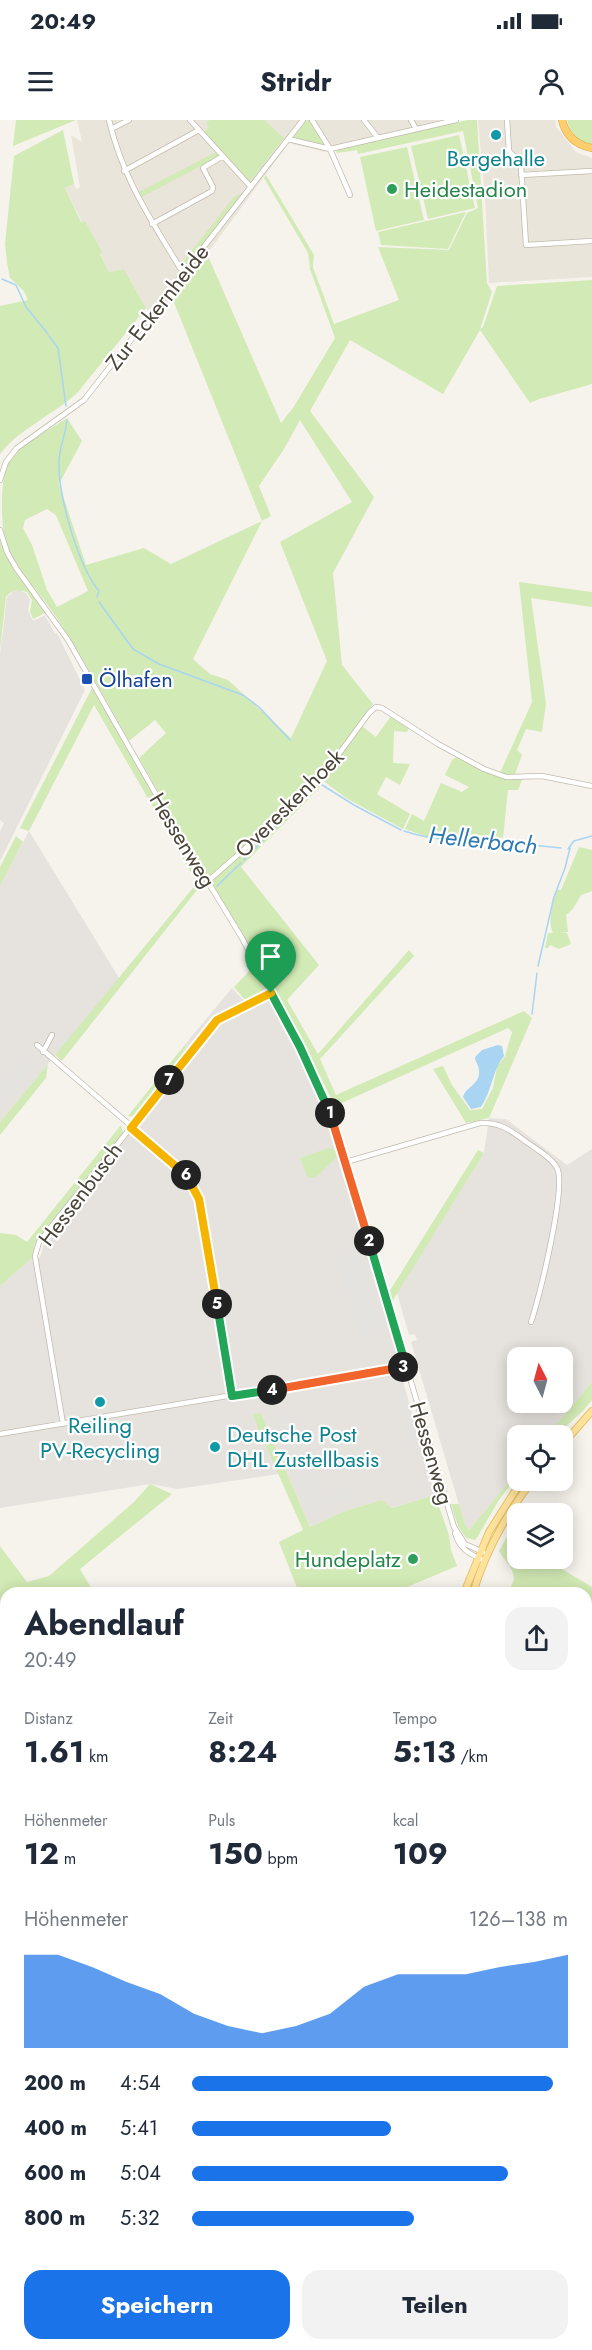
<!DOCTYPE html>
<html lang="de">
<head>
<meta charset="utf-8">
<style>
	:root { --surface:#fff; --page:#f2f2f3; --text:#1f2937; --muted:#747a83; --accent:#1a73e8 }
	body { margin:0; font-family:Jost,sans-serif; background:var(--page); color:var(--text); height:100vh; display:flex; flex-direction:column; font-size:22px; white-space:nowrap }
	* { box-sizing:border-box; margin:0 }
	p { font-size:20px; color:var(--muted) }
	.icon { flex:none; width:33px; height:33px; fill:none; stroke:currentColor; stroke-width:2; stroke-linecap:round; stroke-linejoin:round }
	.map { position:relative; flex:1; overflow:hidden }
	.drawer { position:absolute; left:0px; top:1467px; width:592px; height:764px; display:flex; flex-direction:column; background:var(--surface); border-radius:18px 18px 0 0; box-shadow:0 3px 15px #0003 }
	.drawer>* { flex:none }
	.needle { width:39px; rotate:354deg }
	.controls { position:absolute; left:507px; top:1227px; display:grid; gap:12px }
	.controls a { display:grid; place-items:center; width:66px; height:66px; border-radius:12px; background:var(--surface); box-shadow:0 3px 15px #0003; font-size:30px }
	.pin { position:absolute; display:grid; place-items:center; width:51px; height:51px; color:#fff; margin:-62px -26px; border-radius:50% 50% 50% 0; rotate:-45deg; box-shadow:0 0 6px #0007 }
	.pin .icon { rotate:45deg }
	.km { position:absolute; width:30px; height:30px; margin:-15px; border-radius:50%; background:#222; color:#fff; font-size:16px; line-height:30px; text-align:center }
	.round { display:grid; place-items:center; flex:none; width:63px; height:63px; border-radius:18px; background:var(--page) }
	.overview { display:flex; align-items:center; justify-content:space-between; height:102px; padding:0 24px }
	h1 { font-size:33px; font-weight:700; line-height:45px }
	.metrics { display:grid; grid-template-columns:repeat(3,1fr); gap:9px; height:102px; padding:6px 24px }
	.metrics div { display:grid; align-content:center }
	.metrics b { font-size:30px; font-weight:700 }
	.metrics small { font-size:16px; font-weight:400 }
	.metrics p { font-size:16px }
	.chart { height:168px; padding:12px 24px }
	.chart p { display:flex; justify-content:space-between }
	.chart svg { width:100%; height:108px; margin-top:6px; fill:var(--accent); opacity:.7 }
	.primary-button { display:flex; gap:12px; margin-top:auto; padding:12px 24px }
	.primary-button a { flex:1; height:69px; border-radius:18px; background:var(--accent); color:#fff; font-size:24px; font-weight:700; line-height:69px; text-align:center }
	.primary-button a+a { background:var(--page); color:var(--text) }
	ul { padding:0 24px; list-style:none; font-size:20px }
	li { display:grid; grid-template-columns:96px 72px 1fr; align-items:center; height:45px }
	li i { height:15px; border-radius:8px; background:var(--accent) }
	.status { display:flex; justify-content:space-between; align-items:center; height:42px; padding:0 30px; background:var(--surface); direction:ltr }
	.status svg { height:16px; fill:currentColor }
	header { display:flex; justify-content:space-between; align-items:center; height:78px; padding:0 24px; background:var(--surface); font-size:27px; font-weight:700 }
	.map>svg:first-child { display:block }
</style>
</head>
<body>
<div class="status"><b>20:49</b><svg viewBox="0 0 49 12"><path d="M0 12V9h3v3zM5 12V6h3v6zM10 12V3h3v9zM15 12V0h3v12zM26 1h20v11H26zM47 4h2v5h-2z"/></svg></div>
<header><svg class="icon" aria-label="menu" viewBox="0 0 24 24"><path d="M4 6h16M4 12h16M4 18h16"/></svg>Stridr<svg class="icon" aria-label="person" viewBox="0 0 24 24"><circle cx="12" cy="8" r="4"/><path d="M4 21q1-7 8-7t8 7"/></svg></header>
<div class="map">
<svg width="592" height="2230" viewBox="0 0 592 2230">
	<rect width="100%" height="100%" fill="#f6f3ec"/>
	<path fill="#eae5da" d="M77 0H447L325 32 289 23 184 165 155 195 146 188 124 149 109 152 85 101 82 102 65 68 74 64 76 69 80 67 71 15 82 22Z
		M478 0H555L556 7 576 32 592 38V157L489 163 485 78Z"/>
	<path fill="#f7ead8" d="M6 2114V2224L276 2225V2230H0V2118Z"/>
	<path fill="#e6e2dd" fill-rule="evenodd" d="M19 470 26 473 30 480 28 490 33 501 45 495 55 514 57 513 85 570 0 741V711L4 703 0 700V534L7 477 14 471Z
		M29 711 119 858 0 1002V766Z
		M232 868 246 883 215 900 180 941 187 922Z
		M266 879 271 881 275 886 310 952 336 1017 402 1245 401 1254 435 1375 390 1388 382 1380 345 1391 310 1407 261 1293 279 1354 177 1369 150 1364 0 1388V1166L32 1138H40L46 1116 220 903Z
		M489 998 506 999 567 1045 592 1029V1262L548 1315 518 1316 517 1352 469 1410 464 1402 411 1222 417 1220 415 1214 409 1215 397 1173 484 1033ZM518 1238H562V1282H518Z"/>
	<path fill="#d2eab5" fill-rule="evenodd" d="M16 0H76L13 26Z
		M209 0H264L284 18 250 62 204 12 209 7 206 3Z
		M307 0H310L327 28 291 20Z
		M468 0H477L487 163 492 172 480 209 483 207 497 166 592 160V264L539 279 530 283 480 210 443 274 350 220 310 291 374 377 333 453 342 545 373 584C359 604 345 625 329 644 293 686 250 721 208 758L139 638 166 613 155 600 129 621C104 577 80 532 52 491 36 468 15 448 6 422 0 402 0 354 10 337 20 326 54 307 67 298L82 321 59 364 86 445 144 428 171 444 262 401 173 180 208 136 281 303 293 288 335 218 310 149 308 133 264 58 266 55 314 135 313 147 334 204 399 180 378 127 449 130 467 93 478 88 463 11 358 34 357 30 337 33 336 29ZM300 300 352 382 280 422 327 541 291 618 228 560 210 554 193 539 262 401 271 396 259 366 284 329ZM47 389 56 395 88 471 57 487 47 470 32 425 23 408 25 400Z
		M567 0H592V25C578 23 570 13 567 0Z
		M63 10 74 64 65 68 81 102 85 101 102 132 100 134 109 152 124 149 146 188 78 272C54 295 20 308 0 334V186L28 180 24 171 10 158 7 142 5 124 14 36Z
		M459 15 475 88 428 99 411 26Z
		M407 27 424 100 376 111 360 37Z
		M216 32 220 36 140 78 137 73Z
		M245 71 186 147H182L185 139 233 78Z
		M466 92 448 129 381 125 378 112Z
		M0 421 15 452 47 492 33 499 30 491 32 480 27 472C18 470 13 469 6 477L0 529Z
		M519 462 592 472V487L531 478 546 583 542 612 526 609 517 630 522 635 515 654 507 656 500 653 532 582Z
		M92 568 207 765 197 770 62 941 55 935 197 763 94 585 29 711 20 708Z
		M391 596 409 608 407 612 394 611 393 643 410 644 400 665 386 657 377 674 410 694 403 709 346 678 321 659 362 606 376 617Z
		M458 636 506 659 523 657 518 670H508L503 718 467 714 454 718 425 716 405 709 412 694 424 701 441 663 462 672 469 667 445 655 452 640Z
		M317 664 320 667 241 747 319 845 287 880 318 934 409 830 414 836 320 939 336 975 524 891 532 898 489 998 466 1003 433 949 443 946 452 965 470 990 482 989 493 968 497 947 505 936 512 912 508 908 335 986 283 884 211 762Z
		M16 716 23 722 0 766V747Z
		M579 727 592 730V771L581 775 573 789 566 795 568 812 561 813H567L571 824 559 829 550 825 548 828H545L548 813H553C547 801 553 782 557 770H561Z
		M253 847 265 870 245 880 234 867Z
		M187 922 180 941 136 997 128 996Z
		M48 944 46 958 0 1015V1002Z
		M121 1005 123 1013 35 1123 32 1138 0 1166V1113L16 1115 27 1122Z
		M329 1028 339 1031 340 1034 316 1057 308 1058 300 1038Z
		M478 1030 484 1033 392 1182 389 1172Z
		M592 1262V1280L582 1292 556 1315H548Z
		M261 1293 310 1407 345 1391 382 1380 391 1388 435 1375 449 1415 451 1430 457 1446 393 1473H299L279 1422 303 1410 258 1308 253 1294Z
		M517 1352V1356L499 1380 478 1416 475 1420 466 1418 458 1406 451 1384H459L464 1402 469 1410Z
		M150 1364 172 1374 80 1449 94 1473H6V1659L0 1655V1426L27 1462 49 1456 134 1382Z
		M508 1415 517 1421 518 1438 545 1439 592 1467V1696L587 1699 586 1473H506C523 1454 508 1447 499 1431Z
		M589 1713 592 1738V1873L587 1874 586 1714Z
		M6 1741V1964L0 1966V1746Z
		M587 1877H592V1985L587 1984Z"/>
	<path fill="#e5e3e0" d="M30 937 37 942 0 987V953L11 961Z
		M356 1122 382 1208 369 1212V1215L361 1218 337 1136 350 1132 349 1124Z
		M399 1260 417 1316 415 1317 417 1325 410 1327 404 1307 408 1306 395 1261Z
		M288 1290 304 1341 313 1339 324 1376 346 1369 348 1376 354 1374 355 1378 305 1393 275 1294Z"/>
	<path fill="#a9d4f2" d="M498 925 502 926 504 936C492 951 492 971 481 987L471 989 463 977C466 966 480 965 479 951 479 945 475 942 475 937L482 930Z"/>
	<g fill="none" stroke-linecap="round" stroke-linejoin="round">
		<path stroke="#a9d4f2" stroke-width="1.5" d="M2 159 16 165 26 187 48 214
			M49 216 58 228 66 286
			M67 300C66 315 58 329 59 345 59 377 78 446 99 471L97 477
			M99 482 133 529 159 544 243 575 259 587 290 620
			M404 711C425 718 445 721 466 718L561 728
			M568 729 574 721 592 716
			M244 740 319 663 354 685 401 710
			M217 766 241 743
			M538 846 554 777 565 748 570 728
			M532 894 537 853
			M0 1521 6 1524
			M586 1831 592 1829
			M0 1960 6 1958
			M0 2017 6 2014
			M1 2039 2 2033 6 2031"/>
		<defs>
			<path id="minor" d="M109 0C123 59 150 98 180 148L185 152
				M190 0 251 67
				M312 0 330 29 350 75
				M364 0 378 18
				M411 0 416 9
				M507 0 509 31 518 40 521 46 526 125 592 121
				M111 9 129 0
				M288 19 330 29 456 0
				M124 51 199 10
				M521 55 592 51
				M152 104 212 71 213 67 203 48 223 36
				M0 360 6 342 17 328 84 280 303 0
				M0 410 7 432 16 448 68 520 174 706 242 818 319 965 346 1042 454 1407 465 1424 483 1432
				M208 761 263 713 316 662 333 642 369 593 376 587 382 588 438 624 484 649 506 657 542 656 592 666
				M37 925 172 1041 192 1063 201 1087 232 1276
				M43 932 52 915
				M346 1042 480 1003C500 1002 510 1010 525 1021 536 1029 551 1037 557 1048 567 1065 539 1180 531 1202
				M63 1304 35 1136 39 1122 217 900 271 873
				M0 1314 406 1246
				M455 1413C459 1429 471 1435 485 1441
				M586 2054 592 2055
				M0 2170 6 2173
				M36 2224 37 2230
				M269 2224 284 2228
				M142 2230 143 2224"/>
			<path id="major" d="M562 1325 592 1291
				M464 1473 489 1412 522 1360
				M473 1473C485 1433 507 1393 533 1360
				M283 2230 285 2224"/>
			<path id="highway" d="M562 0C566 16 576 25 592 28"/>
		</defs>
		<use href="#minor" stroke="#c2bbae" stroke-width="6"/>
		<use href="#major" stroke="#e6c16a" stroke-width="8"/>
		<use href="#highway" stroke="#e0a43c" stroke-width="8"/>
		<use href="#minor" stroke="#fff" stroke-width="4.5"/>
		<use href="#major" stroke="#ffe39c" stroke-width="6"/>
		<use href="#highway" stroke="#ffcf6e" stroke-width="7"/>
	</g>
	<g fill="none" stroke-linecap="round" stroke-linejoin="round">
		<defs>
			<path id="split-1" d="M271 873 300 927 330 993"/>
			<path id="split-2" d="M330 993 369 1121"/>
			<path id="split-3" d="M369 1121 406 1246 403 1247"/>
			<path id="split-4" d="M272 1270 403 1247"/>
			<path id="split-5" d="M217 1184 232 1276 272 1270"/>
			<path id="split-6" d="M186 1055 199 1079 217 1184"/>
			<path id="split-7" d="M169 960 131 1008 186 1055"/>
			<path id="split-8" d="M169 960 217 900 271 873"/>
		</defs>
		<use href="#split-1" stroke="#fff" stroke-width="12"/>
		<use href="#split-2" stroke="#fff" stroke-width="12"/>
		<use href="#split-3" stroke="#fff" stroke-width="12"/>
		<use href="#split-4" stroke="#fff" stroke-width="12"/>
		<use href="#split-5" stroke="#fff" stroke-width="12"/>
		<use href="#split-6" stroke="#fff" stroke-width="12"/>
		<use href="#split-7" stroke="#fff" stroke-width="12"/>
		<use href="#split-8" stroke="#fff" stroke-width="12"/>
		<use href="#split-1" stroke="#22a559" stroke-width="8"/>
		<use href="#split-2" stroke="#f0652b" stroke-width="8"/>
		<use href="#split-3" stroke="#22a559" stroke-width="8"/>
		<use href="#split-4" stroke="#f0652b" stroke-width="8"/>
		<use href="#split-5" stroke="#22a559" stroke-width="8"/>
		<use href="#split-6" stroke="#f5b400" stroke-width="8"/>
		<use href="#split-7" stroke="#f5b400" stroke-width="8"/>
		<use href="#split-8" stroke="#f5b400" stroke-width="8"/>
	</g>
	<g fill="#0f9aa8" stroke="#fff" stroke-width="2">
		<circle cx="496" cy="15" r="6"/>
		<circle cx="100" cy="1282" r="6"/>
		<circle cx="215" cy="1327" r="6"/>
	</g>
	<g fill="#2e9e5b" stroke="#fff" stroke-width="2">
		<circle cx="392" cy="69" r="6"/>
		<circle cx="413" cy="1439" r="6"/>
	</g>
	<rect fill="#1a4fb4" stroke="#fff" stroke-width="2" x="81" y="553" width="12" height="12" rx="3"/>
	<g text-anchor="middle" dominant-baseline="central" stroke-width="4.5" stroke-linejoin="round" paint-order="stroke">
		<g font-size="22" fill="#0d838f" stroke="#fff">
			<text x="496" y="38">Bergehalle</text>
			<text x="100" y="1305">Reiling<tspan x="100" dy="25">PV-Recycling</tspan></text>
			<text x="227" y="1314" text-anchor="start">Deutsche Post<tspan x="227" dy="25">DHL Zustellbasis</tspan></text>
		</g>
		<g font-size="22" fill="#27864d" stroke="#fff" text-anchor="start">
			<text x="404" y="69">Heidestadion</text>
			<text x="401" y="1439" text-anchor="end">Hundeplatz</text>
		</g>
		<g font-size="22" fill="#4b4439" stroke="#fff">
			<text transform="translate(157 187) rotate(-52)">Zur Eckernheide</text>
			<text transform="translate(289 683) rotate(-45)">Overeskenhoek</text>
			<text transform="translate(183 720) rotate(59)">Hessenweg</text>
			<text transform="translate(80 1074) rotate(-53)">Hessenbusch</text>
			<text transform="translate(432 1333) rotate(74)">Hessenweg</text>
		</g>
		<g font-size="22" fill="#164399" stroke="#fff" text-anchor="start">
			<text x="99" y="559">Ölhafen</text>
		</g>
		<g font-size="24" font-style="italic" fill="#2e7ab2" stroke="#fff">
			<text transform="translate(483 720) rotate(6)">Hellerbach</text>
		</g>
	</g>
</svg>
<div class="controls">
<a><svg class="needle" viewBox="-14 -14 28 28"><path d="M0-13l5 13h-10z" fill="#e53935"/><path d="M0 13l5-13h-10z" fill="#747a83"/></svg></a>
<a><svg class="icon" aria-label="locate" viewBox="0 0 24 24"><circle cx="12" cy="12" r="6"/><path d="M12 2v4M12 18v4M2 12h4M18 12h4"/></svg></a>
<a><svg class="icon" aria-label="layers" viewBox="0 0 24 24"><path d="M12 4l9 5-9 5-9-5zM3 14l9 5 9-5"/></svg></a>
</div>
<div class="pin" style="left:271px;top:873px;background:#1e9e55"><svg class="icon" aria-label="arrive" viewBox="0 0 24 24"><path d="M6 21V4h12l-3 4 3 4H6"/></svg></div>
<b class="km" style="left:330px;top:993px">1</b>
<b class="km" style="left:369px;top:1121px">2</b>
<b class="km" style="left:403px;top:1247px">3</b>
<b class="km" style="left:272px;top:1270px">4</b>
<b class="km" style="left:217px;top:1184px">5</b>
<b class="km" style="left:186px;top:1055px">6</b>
<b class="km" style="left:169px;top:960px">7</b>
<section class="drawer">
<div class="overview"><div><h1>Abendlauf</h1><p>20:49</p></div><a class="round"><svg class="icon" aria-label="share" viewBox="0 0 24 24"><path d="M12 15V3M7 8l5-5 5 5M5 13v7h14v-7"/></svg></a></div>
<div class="metrics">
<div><p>Distanz</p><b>1.61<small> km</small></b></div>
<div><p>Zeit</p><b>8:24</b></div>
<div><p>Tempo</p><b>5:13<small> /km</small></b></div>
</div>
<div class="metrics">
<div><p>Höhenmeter</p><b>12<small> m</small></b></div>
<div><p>Puls</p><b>150<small> bpm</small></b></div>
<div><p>kcal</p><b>109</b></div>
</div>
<div class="chart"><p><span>Höhenmeter</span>126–138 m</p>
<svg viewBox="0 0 160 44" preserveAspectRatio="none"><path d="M0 44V6L10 6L20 11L30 17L40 22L50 30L60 35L70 38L80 35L90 30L100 19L110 14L120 14L130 14L140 11L150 9L160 6V44z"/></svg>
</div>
<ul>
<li><b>200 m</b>4:54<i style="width:96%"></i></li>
<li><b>400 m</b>5:41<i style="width:53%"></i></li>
<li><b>600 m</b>5:04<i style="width:84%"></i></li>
<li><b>800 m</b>5:32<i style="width:59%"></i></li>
</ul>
<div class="primary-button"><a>Speichern</a><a>Teilen</a></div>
</section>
</div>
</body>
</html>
